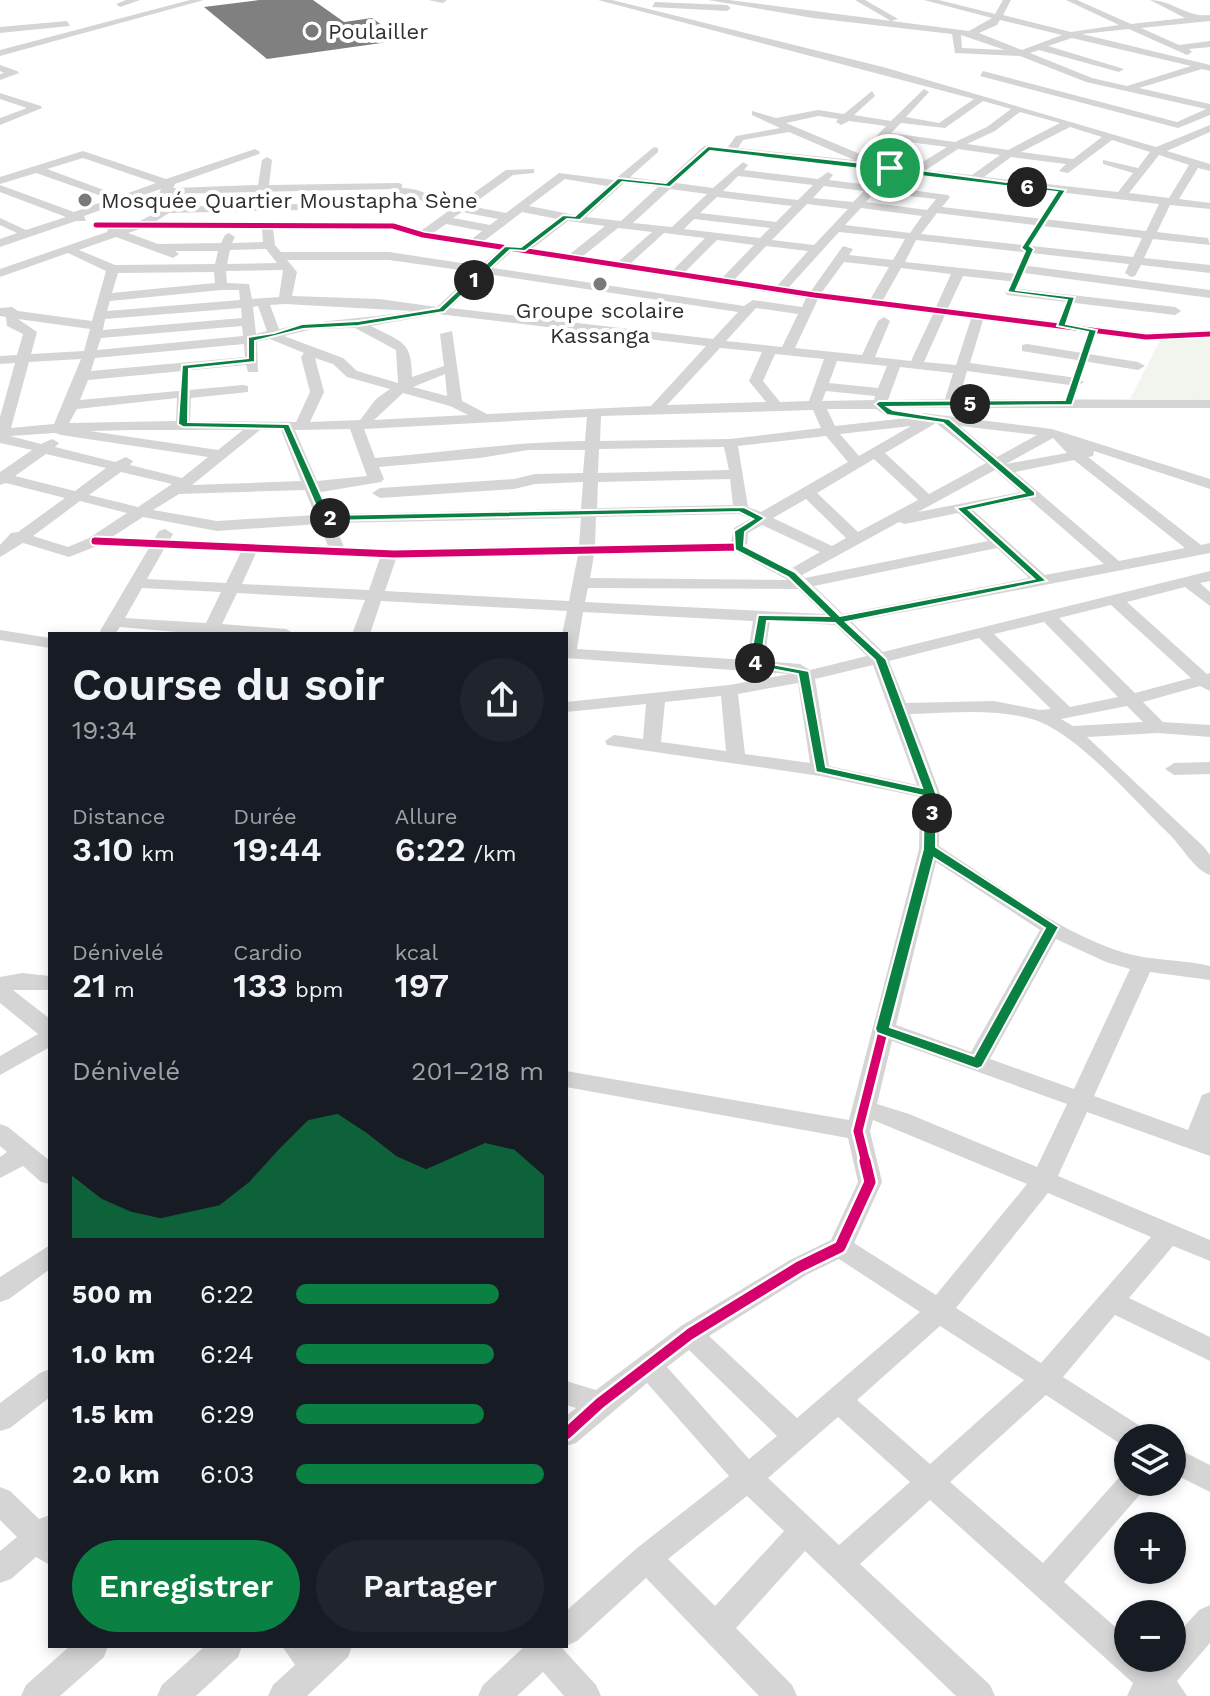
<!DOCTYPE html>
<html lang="fr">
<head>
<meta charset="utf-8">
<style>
	:root { --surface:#171b24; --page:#20242c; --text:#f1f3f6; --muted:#9ea1a6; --accent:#0b8043 }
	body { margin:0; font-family:"Work Sans",sans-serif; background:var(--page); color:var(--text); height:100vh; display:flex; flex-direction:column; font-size:30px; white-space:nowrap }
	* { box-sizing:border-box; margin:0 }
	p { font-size:26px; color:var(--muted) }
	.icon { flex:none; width:44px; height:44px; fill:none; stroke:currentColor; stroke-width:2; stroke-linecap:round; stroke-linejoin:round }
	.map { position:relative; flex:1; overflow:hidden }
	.panel { position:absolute; left:48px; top:632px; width:520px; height:1016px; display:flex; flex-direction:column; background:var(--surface); border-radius:0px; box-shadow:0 4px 12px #0003 }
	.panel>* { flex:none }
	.tools { position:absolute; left:1114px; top:1424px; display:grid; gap:16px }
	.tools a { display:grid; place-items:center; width:72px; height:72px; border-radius:50%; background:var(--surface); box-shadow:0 4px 12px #0003; font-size:40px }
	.pin { position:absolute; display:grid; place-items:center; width:68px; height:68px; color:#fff; margin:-34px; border:4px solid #fff; border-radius:50%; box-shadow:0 2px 8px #0007 }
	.km { position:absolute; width:40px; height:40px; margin:-20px; border-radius:50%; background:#222; color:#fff; font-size:22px; line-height:40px; text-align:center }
	.round { display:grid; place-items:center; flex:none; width:84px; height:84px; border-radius:42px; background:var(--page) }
	.headline { display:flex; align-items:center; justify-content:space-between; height:136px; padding:0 24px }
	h1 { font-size:44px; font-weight:600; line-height:60px }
	.figures { display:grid; grid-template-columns:repeat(3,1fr); gap:12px; height:136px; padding:8px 24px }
	.figures div { display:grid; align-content:center }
	.figures b { font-size:34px; font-weight:600 }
	.figures small { font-size:22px; font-weight:400 }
	.figures p { font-size:22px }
	.chart { height:224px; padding:16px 24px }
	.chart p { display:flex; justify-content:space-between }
	.chart svg { width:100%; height:144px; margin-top:8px; fill:var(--accent); opacity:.7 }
	.cta { display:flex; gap:16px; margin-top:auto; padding:16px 24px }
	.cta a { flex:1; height:92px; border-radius:48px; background:var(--accent); color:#fff; font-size:32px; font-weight:600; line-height:92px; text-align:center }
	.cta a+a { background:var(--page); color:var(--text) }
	ul { padding:0 24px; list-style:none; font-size:26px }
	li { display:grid; grid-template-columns:128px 96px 1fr; align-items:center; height:60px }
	li i { height:20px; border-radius:10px; background:var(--accent) }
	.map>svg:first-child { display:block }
</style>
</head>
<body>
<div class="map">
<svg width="1210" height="1696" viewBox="0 0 1210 1696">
	<rect width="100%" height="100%" fill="#fff"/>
	<path fill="#f1f5ed" d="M1210 336V400L1130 399 1162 337Z"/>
	<path fill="#808080" d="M259 0H313L344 22 372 18 403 40 267 59 204 7Z"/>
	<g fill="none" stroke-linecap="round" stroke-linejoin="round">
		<path fill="#d5d5d5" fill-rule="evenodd" d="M126 0H140L120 7 116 4Z
			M190 0H204L0 56V50Z
			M428 0H447L443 3Z
			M598 0H612L883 67 1156 147 1210 125V132L1167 151 1210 164V171L1198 168 1179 199 1210 203V209L1170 205 1157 232 1208 238 1210 245 1153 239 1144 258 1210 265V273L1141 265 1135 276 1131 277 1125 273 1129 264 916 240 905 262 1017 274 1023 278 1017 282 963 276 948 308 1146 333 1210 330V338L1146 341 983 320 970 363 1077 378 1084 382 1077 386 967 371 959 399 1210 400V408H891L894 412 887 416 876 409H827L835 426 916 417 923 413 1052 429 1210 479V489L1094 451 1093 456 1088 457 1201 545 1210 543V553L852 622 883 652 1210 571V581L1200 583 1210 592V606L1185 587 1127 602 1207 674 1210 673V691L1200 686 1143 702 1163 722 1210 725V737L1158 733 1087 737 1204 847 1210 855V875C1195 871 1180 844 1168 833 1135 801 1075 731 1032 719 992 708 950 713 910 714L940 793 939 846C998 884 1057 932 1125 953 1152 961 1182 959 1210 966V980L1150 972 1094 1096 1188 1130 1202 1095 1210 1092V1156L1087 1112 1058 1176 1210 1240V1261L1173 1246 1129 1298 1210 1337V1361L1115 1315 1063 1377 1145 1429 1149 1438H1128V1448L1125 1447 1046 1395 950 1482 1043 1563 1123 1473 1128 1471V1482H1147L1143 1491 1064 1582 1128 1638V1658H1172V1640L1199 1610 1210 1605V1643L1177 1681 1187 1696H1127L1133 1683 930 1500 860 1564 990 1685 995 1696H956L805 1551 736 1628 792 1685 797 1696H759L646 1578 577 1641 566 1646V1611L637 1548 729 1476 647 1383 576 1443 566 1446V1416L576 1408 566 1405V1381L596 1390 681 1326 790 1260 831 1240 858 1182 848 1138 566 1087V1071L849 1120 919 849 920 797 820 776 607 745 605 741 614 735 643 739 646 704 566 712V702L729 685 790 674 566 658V634H562L567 611 381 601 370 634H352L365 600 237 593 222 624 286 629 295 634H200L120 627 115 634H103L100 631 149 548 97 546 69 557 23 543 0 557V545L11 533 18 532 65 498 6 483 0 485V472L32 450 0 443V417L15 363 0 364V356L17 355 23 334 7 326 6 317 0 316V308L12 307 18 311 92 321 106 271 68 253 0 277V269L107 232 108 229 92 227V223L138 222 167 207 394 202 400 205 394 208 169 213 155 222 393 223 421 231 447 212C423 207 425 196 397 194L393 189 170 194 164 206 160 207 154 204 161 189 84 216 86 221H76L0 247V239L17 233 0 225V218L26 230 66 217 0 192V185L74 212 110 199 36 173 0 184V177L83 151 166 179 255 149 260 152 259 154 175 184 173 188 258 185 262 160 267 157 272 160 269 185 398 183 402 184V188C431 189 430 202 454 207L506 170 534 169V173L513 175 470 206 506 213 559 173 614 180 654 147 658 148V152L630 177 665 182 704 146 728 147 736 136 780 128 752 115V111L776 118 818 110 844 114 872 91 875 96 854 115 891 121 924 89 929 92 906 117 939 123 974 99ZM983 101 1011 109 987 127 955 142 891 133 901 123 945 128ZM1020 112 1060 123 1008 150 967 144 995 131ZM818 116 838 119 836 122 841 125 849 121 886 126 860 154 786 123ZM1070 127 1102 137 1073 159 1021 152ZM789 132 854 160 738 148 743 140ZM886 139 947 147 913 168 863 163ZM1112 140 1150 152 1138 168 1103 160V164L1133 173 1118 192 984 177 1011 157 1066 164 1059 171 1068 173ZM958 149 1000 155 972 175 926 170ZM710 151 1159 204 1146 231 942 207 950 197 948 195 880 186 883 183 877 180 869 185 829 180 833 175 828 172 818 179 744 170 748 165 743 162 713 188 676 183ZM1159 155 1189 165 1169 198 1129 193ZM83 158 156 183 120 196 47 169ZM738 176 813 185 798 200 723 191ZM565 179 607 186 575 215 529 206ZM624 183 658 187 621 221 586 217ZM824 186 864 191 853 202 813 198ZM670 189 707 194 672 227 633 223ZM875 192 936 199 927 210 866 202ZM717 197 792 206 776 222 700 213ZM807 204 848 209 814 245 772 240ZM861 208 922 216 910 233 845 225ZM462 212 498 219 490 225 453 218ZM522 212 557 219 520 246 484 241ZM937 213 1142 238 1133 257 921 234ZM694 219 770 228 760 238 684 229ZM568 221 605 226 570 254 533 248ZM446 224 482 231 472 239 433 233ZM618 228 652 232 619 261 583 256ZM140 229H262L263 242 232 243 235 237 229 233 225 235 221 243 158 244 128 233ZM273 229H392L423 239 499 250 481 266 389 252H281L275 245ZM839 232 905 239 893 260 849 255 853 249 843 246 811 291 789 287ZM664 233 705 238 673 270 631 263ZM116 237 173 258 179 254 175 251H218L215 264 115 265 79 250ZM717 240 754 245 723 277 685 272ZM766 246 808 251 777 286 735 279ZM266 249 277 263 227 264 230 250ZM511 252 780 294 806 298 802 307 753 300 744 306 493 268ZM287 260H389L474 272 437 307 379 299 292 296 297 272ZM844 262 889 267 871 298 822 292ZM901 268 951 274 936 307 883 300ZM283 270 279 297 252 299 249 284 227 283 226 271ZM214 272 215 283 112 293 118 273ZM487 274 738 312 713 339 450 308ZM221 290H239L240 300 107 311 110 301ZM818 299 933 314 911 361 875 357 890 321 884 317 878 321 862 355 795 348ZM285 304 412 311C367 319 324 319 279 329L270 305ZM258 306 267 331 256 334 253 307ZM241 308 242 318 103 330 105 319ZM756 308 798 314 782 347 726 341ZM438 314 706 346 651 406 487 414 462 401 452 331 440 334 444 366 412 377C412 340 401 342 371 326ZM945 315 971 319 956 365 924 362ZM18 319 90 329 84 351 31 354 37 332ZM242 326 243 336 97 350 101 338ZM355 328 396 350 398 383 357 371 343 358 284 336 313 329ZM270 339 304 353 301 357 310 392 296 422 190 421 191 398 248 392V386L243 385 80 400 88 380 246 365 248 372H258L257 342ZM244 344 245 357 91 371 95 358ZM720 348 762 352 749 381 766 402 667 405ZM775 354 824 359 809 401 780 402 763 381ZM315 358 333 364 347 377 390 389 376 399 360 420 310 422 324 392ZM81 359 54 424 11 428 29 362ZM837 361 887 366 878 388 829 383ZM900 367 953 373 945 399 888 400ZM445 374 447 396 413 387ZM826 391 875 396 874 400 822 401ZM403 393 450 406 468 415 374 420ZM177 398 176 421 69 423 77 409ZM813 410 821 428 730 439 600 441 601 416ZM587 417 585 441C515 442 445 452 375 458L364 429ZM936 423 986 463 929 494 885 453ZM911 426 859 456 840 434ZM960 426 1037 435 997 457ZM350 429 367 476 317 481 295 430ZM132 430H243L218 450 90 431ZM260 430H281L301 481 192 485ZM55 433 61 435 208 457 182 478 130 465 133 461 126 457 115 462 55 447 59 443 52 439 41 444 10 436ZM826 436 848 462 761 512 748 507 738 446ZM1053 438 1067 453 1006 464ZM724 447 729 470 598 473 599 449ZM528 450H585L583 473 535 474 514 479 380 488 372 493 380 498 514 489 535 484 583 482 581 509 330 514 321 492 381 482 384 479 379 467 480 458ZM46 454 106 468 75 491 15 476ZM874 459 918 500 858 532 817 493ZM1074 460 1185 548 1119 561 1015 472ZM995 470 1020 492 918 512ZM121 472 172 484 138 507 89 495ZM730 479 733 505 597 508 598 482ZM305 490 315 515 217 521 153 510 179 494ZM806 499 846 538 832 546 773 518ZM1029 499 1104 564 1045 575 973 510ZM80 501 127 513 89 538 68 547 33 536ZM958 513 988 541 805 578 802 575 899 522 905 524ZM739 514 750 519 734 528 731 542 595 545 596 517ZM143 517 217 531 319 524 328 546 170 539 173 534 165 529 159 531 154 539 112 537ZM581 518 579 545 394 549 344 547 334 523ZM762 525 820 552 792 568 747 545 748 533ZM997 548 1029 578 843 614 814 586ZM164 549 241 552 226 583 147 579ZM736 552 788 580 590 578 594 555ZM256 553 380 558 369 590 242 584ZM578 555 569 601 385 591 396 559ZM142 588 221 592 206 623 125 618ZM588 588 798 589 824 614 585 602ZM1111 605 1191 678 1135 693 1059 618ZM583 612 753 621 747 660 577 649ZM770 621 835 625 867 656 810 670 800 664 764 661ZM1044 622 1118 697 1070 707 994 634ZM979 638 1051 709 1040 710 994 701 906 703 889 661ZM873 665 917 785 829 766 815 679ZM798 683 810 763 745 754 738 694ZM721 696 726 751 661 742 665 702ZM1127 706 1143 722 1073 726 1061 719ZM936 862 1040 930 971 1052 896 1025ZM1056 939 1106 962 1130 969 1074 1089 990 1059ZM892 1041 1067 1104 1037 1167 909 1114 877 1104ZM873 1120 1027 1184 936 1295 854 1243 882 1182 870 1131ZM1048 1193 1151 1237 1041 1363 956 1308ZM839 1259 920 1312 797 1418 709 1336 808 1274ZM940 1326 1024 1380 930 1464 857 1400ZM689 1350 777 1436 749 1459 667 1367ZM838 1417 910 1482 839 1545 768 1478ZM747 1496 784 1531 715 1606 668 1559Z
			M708 0H729L969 31 992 18 924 0H939L995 14 1003 0H1011L1003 15 1071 32 1119 25 1066 0H1077L1131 24 1185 18 1150 0C1172 0 1187 18 1210 15V21L1141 28 1179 45 1210 41V47L1189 49 1192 52 1187 55 1129 29 1082 34 1210 65V71L1202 69 1139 88 1210 104V115L1178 128 980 76 983 71 1177 122 1206 109 1086 82 1020 56 955 53 952 34 813 18ZM1000 20 1062 35 1022 50 979 33 997 25ZM961 35 1005 50 962 48ZM1072 38 1191 66 1127 86 1092 78 1030 53 1039 50 1119 72 1124 69 1048 46Z
			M855 0H865L898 19 891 21Z
			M655 2 727 5 731 8 727 11 652 7Z
			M67 21 70 26 0 33V27Z
			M0 65 17 71 19 73 0 80V74L4 73 0 71Z
			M0 93 41 106 42 108 0 125V118L27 108 0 99Z
			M1021 265 1210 290V298L1017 272V266Z
			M1011 288 1175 307 1181 311 1175 315 1007 295 1005 292Z
			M1027 344 1138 362 1145 366 1138 370 1022 351V345Z
			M0 630 50 638V648L0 640Z
			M1210 762V774L1174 775 1165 769 1174 763Z
			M22 973 50 976V990H13L50 1019V1047L0 1075V1056L38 1034 0 1003V977Z
			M0 1124 8 1127 50 1161V1184L41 1182 23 1166 0 1178V1157L7 1152 0 1146Z
			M50 1245V1269L9 1299 0 1302V1277Z
			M50 1369V1397L10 1428 0 1431V1403L40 1373Z
			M1172 1446 1210 1465V1492L1172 1473Z
			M0 1487 10 1491 39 1519 50 1515V1565L36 1557 11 1579 0 1583V1551L17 1537 0 1520Z
			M70 1646H108L104 1657 60 1696H21L26 1685Z
			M205 1646H242L238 1657 196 1696H157L162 1685Z
			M282 1646H352L348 1657 307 1696H268L273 1685 295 1665Z
			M525 1646H564L563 1649 596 1685 601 1696H564L543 1672 517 1696H478L483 1685Z"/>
		<defs>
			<path id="cycleway-far3" d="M96 225 393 226 423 235 814 295 1146 337 1210 334"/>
			<path id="cycleway-far2" d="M95 541 394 554 739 547 792 574 880 659 915 752"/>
			<path id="cycleway-far1" d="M866 1163 858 1131 929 849 930 793 914 750"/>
			<path id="cycleway" d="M566 1434 600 1403 690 1334 799 1267 840 1247 870 1182 865 1161"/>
		</defs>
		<use href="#cycleway-far3" stroke="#fff" stroke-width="8"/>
		<use href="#cycleway-far2" stroke="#fff" stroke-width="11"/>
		<use href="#cycleway-far1" stroke="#fff" stroke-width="14"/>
		<use href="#cycleway" stroke="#fff" stroke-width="16"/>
		<use href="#cycleway-far3" stroke="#d6006c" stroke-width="5"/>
		<use href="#cycleway-far2" stroke="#d6006c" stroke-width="7"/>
		<use href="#cycleway-far1" stroke="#d6006c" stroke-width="9"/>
		<use href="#cycleway" stroke="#d6006c" stroke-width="11"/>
	</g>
	<path fill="#0b8043" stroke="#fff" stroke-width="2" fill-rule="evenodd" d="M708 146 890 166 1066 190 1030 246 1034 249 1016 290 1075 297 1066 324 1097 330 1072 405 888 407 893 410 949 419 1035 492V496L969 510 1047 581 846 622 886 659 936 793V847L1059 927 982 1067 977 1069 877 1033 875 1029 923 849 924 796 816 772 798 674 749 665 758 615 828 616 788 577 735 550 734 531 753 519 739 512 326 521 321 518 283 429 183 427 178 424 182 365 248 358V337L274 333 302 324 358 321 439 308 505 246 521 247 563 215 575 216 618 178 666 183ZM710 151 1057 192 1021 248 1025 251 1007 292 1067 300 1057 326 1088 332 1065 400 879 401 875 404 887 415 943 423 1024 493 956 508 1034 579 840 616 795 572 744 546 745 532 765 518 744 507 330 515 289 424 188 422 189 369 255 362V341L303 329 358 326 444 312 510 250 525 251 567 219 580 220 622 182 670 187ZM767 621 835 623 875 660 922 788 826 767 809 671 761 662ZM934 858 1045 928 974 1056 890 1027Z"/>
	<g fill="#797979" stroke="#fff" stroke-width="3">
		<circle cx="312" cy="31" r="8"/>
		<circle cx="85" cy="200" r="8"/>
		<circle cx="600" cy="284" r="8"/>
	</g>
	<g text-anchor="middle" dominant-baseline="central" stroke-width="8" stroke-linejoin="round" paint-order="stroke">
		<g font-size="22" fill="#313131" stroke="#fff" text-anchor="start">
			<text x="328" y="31">Poulailler</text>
			<text x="101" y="200">Mosquée Quartier Moustapha Sène</text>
			<text x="600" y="310" text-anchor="middle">Groupe scolaire<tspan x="600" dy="25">Kassanga</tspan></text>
		</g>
	</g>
</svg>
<div class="tools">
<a><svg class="icon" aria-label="layers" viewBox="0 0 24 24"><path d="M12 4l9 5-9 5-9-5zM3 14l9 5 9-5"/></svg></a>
<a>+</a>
<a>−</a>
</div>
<div class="pin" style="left:890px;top:168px;background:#1e9e55"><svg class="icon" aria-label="arrive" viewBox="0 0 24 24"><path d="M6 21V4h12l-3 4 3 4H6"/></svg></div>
<b class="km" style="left:474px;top:280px">1</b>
<b class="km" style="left:330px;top:518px">2</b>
<b class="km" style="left:932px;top:813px">3</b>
<b class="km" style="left:755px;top:663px">4</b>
<b class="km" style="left:970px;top:404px">5</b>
<b class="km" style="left:1027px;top:187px">6</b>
<section class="panel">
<div class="headline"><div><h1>Course du soir</h1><p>19:34</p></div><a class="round"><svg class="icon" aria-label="share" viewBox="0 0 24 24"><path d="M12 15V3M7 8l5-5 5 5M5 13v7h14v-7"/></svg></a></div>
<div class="figures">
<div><p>Distance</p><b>3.10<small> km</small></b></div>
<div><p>Durée</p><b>19:44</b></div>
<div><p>Allure</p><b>6:22<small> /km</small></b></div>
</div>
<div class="figures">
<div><p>Dénivelé</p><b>21<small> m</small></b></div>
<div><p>Cardio</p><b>133<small> bpm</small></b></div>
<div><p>kcal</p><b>197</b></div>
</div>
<div class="chart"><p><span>Dénivelé</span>201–218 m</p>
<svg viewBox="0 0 160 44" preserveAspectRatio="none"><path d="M0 44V25L10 32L20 36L30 38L40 36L50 34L60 27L70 17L80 8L90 6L100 12L110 19L120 23L130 19L140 15L150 17L160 25V44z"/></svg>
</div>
<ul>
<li><b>500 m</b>6:22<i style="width:82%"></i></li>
<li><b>1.0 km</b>6:24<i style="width:80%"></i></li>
<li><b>1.5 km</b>6:29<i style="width:76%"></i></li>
<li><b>2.0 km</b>6:03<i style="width:100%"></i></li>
</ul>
<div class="cta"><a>Enregistrer</a><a>Partager</a></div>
</section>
</div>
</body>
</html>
